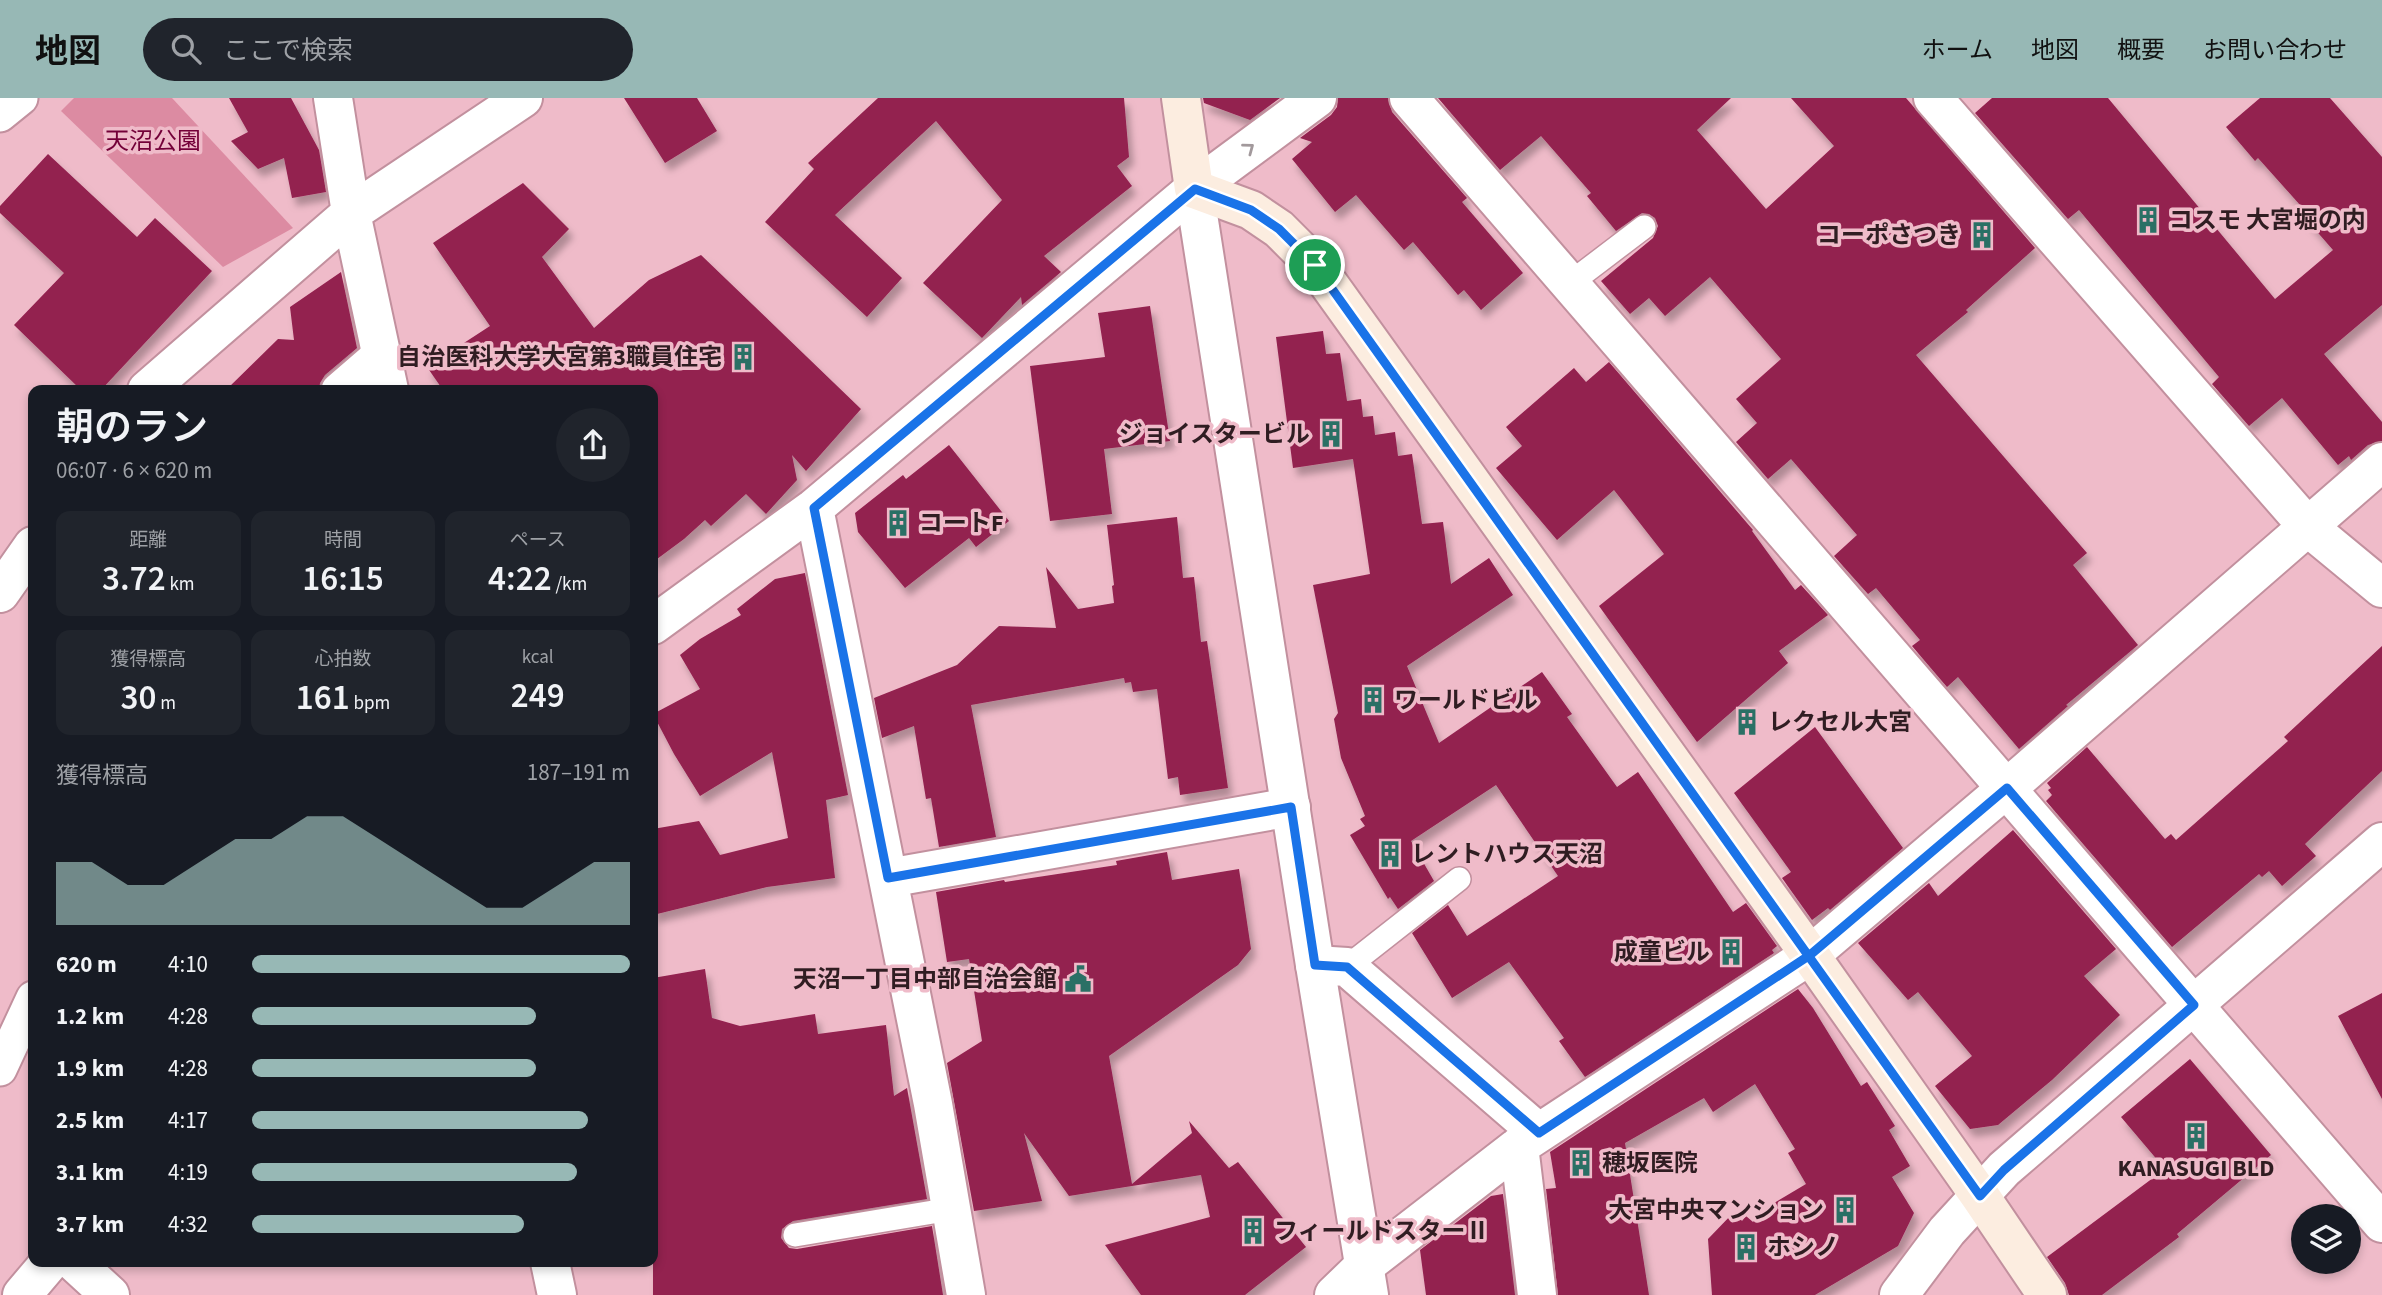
<!DOCTYPE html>
<html lang="ja">
<head>
<meta charset="utf-8">
<style>
	:root { --surface:#171b24; --page:#20242c; --text:#f1f3f6; --muted:#9ea1a6; --accent:#97b8b5 }
	body { margin:0; font-family:"Source Sans 3","Noto Sans JP",sans-serif; background:var(--page); color:var(--text); height:100vh; display:flex; flex-direction:column; font-size:26px; white-space:nowrap }
	* { box-sizing:border-box; margin:0 }
	p { font-size:23px; color:var(--muted) }
	.icon { flex:none; width:38px; height:38px; fill:none; stroke:currentColor; stroke-width:2; stroke-linecap:round; stroke-linejoin:round }
	.map { position:relative; flex:1; overflow:hidden }
	.sheet { position:absolute; left:28px; top:287px; width:630px; height:882px; display:flex; flex-direction:column; background:var(--surface); border-radius:14px; box-shadow:0 4px 10px #0003 }
	.sheet>* { flex:none }
	.buttons { position:absolute; left:2291px; top:1106px; display:grid; gap:14px }
	.buttons a { display:grid; place-items:center; width:70px; height:70px; border-radius:50%; background:var(--surface); box-shadow:0 4px 10px #0003; font-size:35px }
	.pin { position:absolute; display:grid; place-items:center; width:60px; height:60px; color:#fff; margin:-30px; border:4px solid #fff; border-radius:50%; box-shadow:0 2px 7px #0007 }
	.round { display:grid; place-items:center; flex:none; width:74px; height:74px; border-radius:37px; background:var(--page) }
	.head { display:flex; align-items:center; justify-content:space-between; height:119px; padding:0 28px }
	h1 { font-size:38px; font-weight:600; line-height:52px }
	.metrics { display:grid; grid-template-columns:repeat(3,1fr); gap:10px; height:119px; padding:7px 28px }
	.metrics div { display:grid; align-content:center; border-radius:14px; background:var(--page); text-align:center }
	.metrics b { font-size:35px; font-weight:600 }
	.metrics small { font-size:19px; font-weight:400 }
	.metrics p { font-size:19px }
	.chart { height:196px; padding:14px 28px }
	.chart p { display:flex; justify-content:space-between }
	.chart svg { width:100%; height:126px; margin-top:7px; fill:var(--accent); opacity:.7 }
	ul { padding:0 28px; list-style:none; font-size:23px }
	li { display:grid; grid-template-columns:112px 84px 1fr; align-items:center; height:52px }
	li i { height:18px; border-radius:9px; background:var(--accent) }
	header { display:flex; align-items:center; gap:42px; box-sizing:border-box; height:98px; padding:0 35px; background:var(--accent); color:#111 }
	header strong { font-size:33px }
	nav { display:flex; gap:38px; margin-inline-start:auto; font-size:24px }
	.search { width:490px; height:63px; background:var(--page); display:flex; align-items:center; gap:18px; box-sizing:border-box; padding:0 24px; border-radius:38px; color:var(--muted); font-size:26px }
	.map>svg:first-child { display:block }
</style>
</head>
<body>
<header>
<strong>地図</strong>
<div class="search"><svg class="icon" aria-label="search" viewBox="0 0 24 24"><circle cx="10" cy="10" r="6"/><path d="M15 15l6 6"/></svg>ここで検索</div>
<nav><a>ホーム</a><a>地図</a><a>概要</a><a>お問い合わせ</a></nav>
</header>
<div class="map">
<svg width="2382" height="1197" viewBox="0 0 2382 1197">
	<defs>
		<filter id="shadow"><feDropShadow dx="4.5" dy="8" stdDeviation="3.5" flood-color="#0004"/></filter>
	</defs>
	<rect width="100%" height="100%" fill="#efbbc9"/>
	<path fill="#dc8ba2" d="M74 0H172L293 130 223 169 61 13Z"/>
	<path fill="#93204f" filter="url(#shadow)" d="M229 0H291L319 52 326 94 292 100 284 60 258 71 231 43 248 34Z
		M624 0H697L717 33 665 65Z
		M878 0H1124L1129 59 1117 68 1132 88 1044 158 1061 174 1022 207 1021 199 982 240 923 185 1002 102 936 23 835 117 902 180 867 219 765 124 814 71 808 65Z
		M1203 0H1280L1250 22 1204 5Z
		M1338 0H1388L1392 14 1467 100 1462 104 1523 175 1481 212 1464 192 1458 197 1413 144 1404 152 1356 97 1335 114 1292 61 1312 44 1300 40 1331 17 1337 9Z
		M1438 0H1731L1697 32 1766 111 1834 48 1791 0H1906L2035 150 1966 212 1968 214 1916 257 2087 455 2073 467 2138 547 2066 607 2068 608 2019 651 1958 579 1947 589 1912 548 1920 542 1876 490 1868 496 1834 458 1857 437 1791 361 1768 381 1736 344 1757 325 1736 301 1781 261 1710 179 1665 218 1649 200 1630 216 1601 183 1653 140 1658 128 1655 120 1649 116 1642 115 1616 133 1587 98 1591 95 1541 38 1500 72Z
		M1992 0H2108L2275 201 2333 152 2306 121 2309 117 2258 60 2255 63 2226 29 2260 0H2330L2382 59V207L2324 256 2382 324V343L2368 347 2351 362 2349 358 2338 367 2282 300 2249 328 2212 286 2219 279 2079 112 2068 121 1975 15Z
		M48 56 137 139 155 120 212 173 101 292H81L14 227 64 175 0 115V108Z
		M523 85 569 131 542 159 594 230 649 182 701 157 861 311 806 373 792 357 797 382 766 416 746 396 711 428 705 422 684 441 653 464V292H443L427 269 490 228 433 145Z
		M341 174 357 250 325 277 320 285 319 291 226 292 278 241 294 242 290 209Z
		M1150 208 1170 343 1104 351 1112 416 1050 423 1030 268 1105 259 1098 215Z
		M1323 233 1326 256 1340 255 1347 303 1361 301 1363 319 1373 318 1375 337 1395 334 1398 358 1412 356 1422 426 1443 424 1451 486 1489 460 1513 497 1407 568 1439 645 1542 574 1572 616 1567 619 1617 689 1638 674 1733 814 1746 805 1777 848 1772 852 1774 855 1585 979 1559 943 1564 940 1509 864 1452 900 1412 835 1448 807 1467 838 1558 778 1496 687 1411 743 1434 783 1398 811 1390 799 1388 801 1350 737 1365 728 1360 721 1365 718 1341 660 1334 621 1338 615 1313 487 1370 476 1353 361 1293 370 1276 239Z
		M1609 264 1753 432 1752 433 1795 492 1801 487 1828 517 1779 553 1788 565 1697 644 1599 508 1664 456 1614 392 1557 442 1496 370 1522 348 1506 329 1574 270 1586 284Z
		M949 347 1009 423 976 449 969 440 905 490 858 434 855 415 903 377 906 381Z
		M1177 419 1183 480 1194 479 1201 544 1207 543 1228 690 1180 697 1178 679 1168 681 1157 591 1133 594 1131 584 1125 585 1124 580 971 607 996 739 939 749 931 700 926 701 914 628 882 640 874 600 957 567 999 528 1056 530 1046 469 1078 511 1114 505 1112 488 1114 487 1107 427Z
		M805 475 848 697 826 702 835 780 767 789 653 817V731L699 723 720 757 788 740 772 654 700 698 674 656 653 616 700 591 680 557 700 541 741 517 737 511 775 481Z
		M2382 548V673L2305 746 2316 758 2282 788 2269 773 2262 779 2259 776 2172 849 2046 703 2052 697 2048 692 2051 690 2047 685 2087 649 2165 741 2171 736 2176 742 2288 643 2284 639Z
		M1815 629 1903 750 1830 812 1828 810 1812 822 1782 780 1791 774 1734 695Z
		M2013 732 2116 851 2084 878 2120 917 2052 982 1998 1027 1970 1031 1935 988 1972 958 1918 894 1908 902 1858 845 1929 785 1938 798Z
		M1167 754 1172 782 1239 771 1251 851 1238 867 1109 958 1132 1086 1192 1035 1189 1023 1229 1070 1238 1064 1306 1149 1245 1197H1141L1105 1147 1210 1119 1201 1077 1069 1098 1024 1035 1042 1103 974 1113 947 965 982 943 969 861 947 864 936 794 1004 782 1005 784 1117 767 1116 763Z
		M705 871 712 920 740 928 815 916 818 936 886 927 894 998 907 990 927 1101 793 1123 782 1131 781 1140 789 1150 797 1151 932 1128 943 1197H653V880Z
		M1798 891 1813 910 1861 988 1867 984 1895 1028 1889 1032 1910 1068 1892 1079 1914 1115 1898 1148 1815 1197H1712L1708 1141 1734 1114 1742 1123 1746 1118 1753 1124 1769 1108 1806 1086 1788 1055 1795 1051 1755 986 1713 1014 1704 1000 1625 1045 1649 1197H1558L1546 1091 1556 1090 1550 1054Z
		M2382 895V1001L2338 918Z
		M2190 961 2271 1057 2177 1136 2179 1139 2102 1197H2069L2065 1185 2047 1159 2165 1071 2121 1019Z
		M1503 1096 1515 1197H1426L1420 1152 1491 1098Z"/>
	<g fill="none" stroke-linecap="round" stroke-linejoin="round">
		<defs>
			<path id="service" d="M1569 186 1644 129
				M1347 869 1459 781
				M795 1137 951 1111"/>
			<path id="pedestrian" d="M0 17 21 0
				M338 292 382 254
				M0 971 33 900"/>
			<path id="minor" d="M333 0 351 115 389 292
				M1409 0 2382 1125
				M1933 0 2308 429 2382 490
				M147 292 351 115 523 0
				M814 410 933 1006 966 1197
				M0 495 33 448
				M653 527 814 410 1194 91 1317 0
				M888 780 1291 709
				M1315 867 1347 869 1539 1035
				M1519 1048 1537 1197
				M74 1164 110 1197
				M550 1164 557 1197
				M22 1197 50 1164
				M1334 1197 1364 1168 1519 1048 1810 857 2021 678 2382 364"/>
			<path id="tertiary" d="M1194 91 1315 867 1369 1197
				M1899 1197 1947 1133 2004 1071 2382 744"/>
			<path id="secondary" d="M1181 0 1194 91 1251 112 1279 131 1315 167 1810 857 1980 1098 2047 1197"/>
		</defs>
		<use href="#service" stroke="#c2909e" stroke-width="26"/>
		<use href="#pedestrian" stroke="#c2909e" stroke-width="37"/>
		<use href="#minor" stroke="#c2909e" stroke-width="42"/>
		<use href="#tertiary" stroke="#c2909e" stroke-width="42"/>
		<use href="#secondary" stroke="#c2909e" stroke-width="42"/>
		<use href="#service" stroke="#fff" stroke-width="23"/>
		<use href="#pedestrian" stroke="#fff" stroke-width="33"/>
		<use href="#minor" stroke="#fff" stroke-width="38"/>
		<use href="#tertiary" stroke="#fff" stroke-width="38"/>
		<use href="#secondary" stroke="#fcede0" stroke-width="38"/>
	</g>
	<defs><path id="oneway-chevron" d="M-2-3.5L2.5 0L-2 3.5" fill="none" stroke-width="1.6" stroke-linecap="round" stroke-linejoin="round" transform="scale(1.75)"/></defs>
	<use stroke="#a2999c" href="#oneway-chevron" transform="translate(1249 50) rotate(-37)"/>
	<g fill="none" stroke-linecap="round" stroke-linejoin="round">
		<defs>
			<path id="route" d="M1315 167 1279 131 1251 112 1195 91 814 410 888 780 1291 709 1315 867 1347 869 1539 1035 1810 857 2007 690 2194 907 2004 1072 1980 1098 1315 167"/>
		</defs>
		<use href="#route" stroke="#fff" stroke-width="14"/>
		<use href="#route" stroke="#1a73e8" stroke-width="9"/>
	</g>
	<defs>
		<symbol id="building-bare" viewBox="-9 -9 18 18"><path d="M-4-6H4V6H1V3H-1V6H-4ZM-2.5-4.3h1.7v1.8h-1.7ZM.8-4.3h1.7v1.8H.8ZM-2.5-1h1.7V.8h-1.7ZM.8-1h1.7V.8H.8Z" fill="#2a7065" stroke="#efbbc9" stroke-width="2.5" paint-order="stroke"/></symbol>
		<symbol id="civic-bare" viewBox="-9 -9 18 18"><path d="M-.6-6.5H3V-4.5H.6V-3L4-1V1h2V6H-6V1h2V-1L-.6-3ZM-1.2 2.5V6h2.4V2.5Z" fill="#2a7065" stroke="#efbbc9" stroke-width="2.5" paint-order="stroke"/></symbol>
	</defs>
	<g fill-rule="evenodd">
		<use href="#building-bare" x="2129" y="103" width="38" height="38"/>
		<use href="#building-bare" x="1963" y="118" width="38" height="38"/>
		<use href="#building-bare" x="724" y="240" width="38" height="38"/>
		<use href="#building-bare" x="1312" y="317" width="38" height="38"/>
		<use href="#building-bare" x="879" y="406" width="38" height="38"/>
		<use href="#building-bare" x="1354" y="583" width="38" height="38"/>
		<use href="#building-bare" x="1728" y="605" width="38" height="38"/>
		<use href="#building-bare" x="1371" y="737" width="38" height="38"/>
		<use href="#building-bare" x="1712" y="835" width="38" height="38"/>
		<use href="#civic-bare" x="1059" y="862" width="38" height="38"/>
		<use href="#building-bare" x="2177" y="1019" width="38" height="38"/>
		<use href="#building-bare" x="1562" y="1046" width="38" height="38"/>
		<use href="#building-bare" x="1826" y="1093" width="38" height="38"/>
		<use href="#building-bare" x="1234" y="1114" width="38" height="38"/>
		<use href="#building-bare" x="1727" y="1130" width="38" height="38"/>
	</g>
	<g text-anchor="middle" dominant-baseline="central" stroke-width="7" stroke-linejoin="round" paint-order="stroke">
		<g font-size="24" fill="#730038" stroke="#efbbc9">
			<text x="153" y="43">天沼公園</text>
		</g>
		<g font-size="24" font-weight="bold" fill="#301d22" stroke="#efbbc9" text-anchor="start">
			<text x="2169" y="122">コスモ 大宮堀の内</text>
			<text x="1961" y="137" text-anchor="end">コーポさつき</text>
			<text x="722" y="259" text-anchor="end">自治医科大学大宮第3職員住宅</text>
			<text x="1310" y="336" text-anchor="end">ジョイスタービル</text>
			<text x="919" y="425">コートF</text>
			<text x="1394" y="602">ワールドビル</text>
			<text x="1768" y="624">レクセル大宮</text>
			<text x="1411" y="756">レントハウス天沼</text>
			<text x="1710" y="854" text-anchor="end">成童ビル</text>
			<text x="1057" y="881" text-anchor="end">天沼一丁目中部自治会館</text>
			<text x="1602" y="1065">穂坂医院</text>
			<text x="2196" y="1070" text-anchor="middle">KANASUGI BLD</text>
			<text x="1824" y="1112" text-anchor="end">大宮中央マンション</text>
			<text x="1274" y="1133">フィールドスターⅡ</text>
			<text x="1767" y="1149">ホシノ</text>
		</g>
	</g>
</svg>
<div class="buttons">
<a><svg class="icon" aria-label="layers" viewBox="0 0 24 24"><path d="M12 4l9 5-9 5-9-5zM3 14l9 5 9-5"/></svg></a>
</div>
<div class="pin" style="left:1315px;top:167px;background:#1e9e55"><svg class="icon" aria-label="arrive" viewBox="0 0 24 24"><path d="M6 21V4h12l-3 4 3 4H6"/></svg></div>
<section class="sheet">
<div class="head"><div><h1>朝のラン</h1><p>06:07 · 6 × 620 m</p></div><a class="round"><svg class="icon" aria-label="share" viewBox="0 0 24 24"><path d="M12 15V3M7 8l5-5 5 5M5 13v7h14v-7"/></svg></a></div>
<div class="metrics">
<div><p>距離</p><b>3.72<small> km</small></b></div>
<div><p>時間</p><b>16:15</b></div>
<div><p>ペース</p><b>4:22<small> /km</small></b></div>
</div>
<div class="metrics">
<div><p>獲得標高</p><b>30<small> m</small></b></div>
<div><p>心拍数</p><b>161<small> bpm</small></b></div>
<div><p>kcal</p><b>249</b></div>
</div>
<div class="chart"><p><span>獲得標高</span>187–191 m</p>
<svg viewBox="0 0 160 44" preserveAspectRatio="none"><path d="M0 44V22L10 22L20 30L30 30L40 22L50 14L60 14L70 6L80 6L90 14L100 22L110 30L120 38L130 38L140 30L150 22L160 22V44z"/></svg>
</div>
<ul>
<li><b>620 m</b>4:10<i style="width:100%"></i></li>
<li><b>1.2 km</b>4:28<i style="width:75%"></i></li>
<li><b>1.9 km</b>4:28<i style="width:75%"></i></li>
<li><b>2.5 km</b>4:17<i style="width:89%"></i></li>
<li><b>3.1 km</b>4:19<i style="width:86%"></i></li>
<li><b>3.7 km</b>4:32<i style="width:72%"></i></li>
</ul>
</section>
</div>
</body>
</html>
